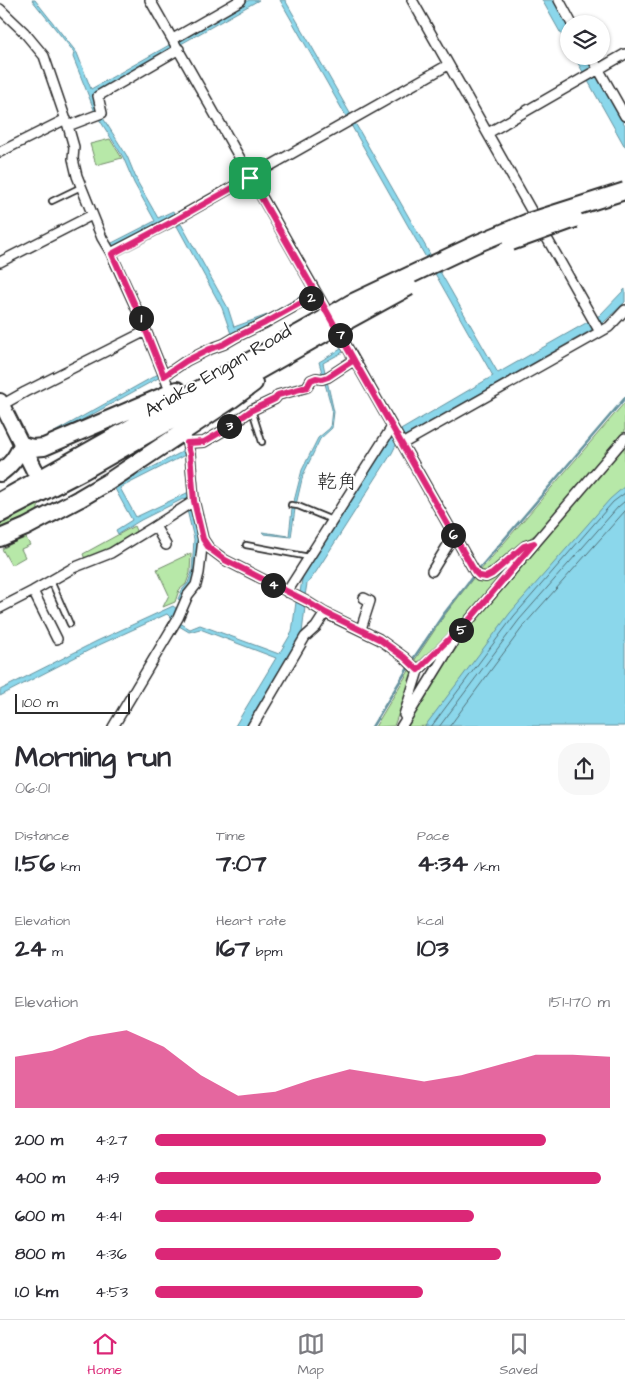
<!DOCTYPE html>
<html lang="en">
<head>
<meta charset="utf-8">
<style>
	:root { --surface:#fff; --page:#f7f7f7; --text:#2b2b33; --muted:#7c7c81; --line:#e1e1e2; --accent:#db2777 }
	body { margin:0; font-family:"Architects Daughter","Klee One",sans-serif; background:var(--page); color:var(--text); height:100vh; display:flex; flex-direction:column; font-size:19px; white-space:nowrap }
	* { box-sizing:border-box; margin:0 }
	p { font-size:16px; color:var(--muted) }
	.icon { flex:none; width:28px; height:28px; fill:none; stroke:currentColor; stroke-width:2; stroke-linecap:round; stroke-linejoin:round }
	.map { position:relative; height:726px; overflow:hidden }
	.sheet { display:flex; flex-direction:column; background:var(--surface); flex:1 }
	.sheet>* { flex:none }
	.tools { position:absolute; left:560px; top:15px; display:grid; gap:10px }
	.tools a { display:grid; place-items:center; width:50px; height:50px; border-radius:50%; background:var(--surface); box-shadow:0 1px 4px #0004; font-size:25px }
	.scale { position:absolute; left:15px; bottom:12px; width:115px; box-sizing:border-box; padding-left:5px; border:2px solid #2b2b2b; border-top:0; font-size:14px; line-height:18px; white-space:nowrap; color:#2b2b2b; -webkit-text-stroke:4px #fff; paint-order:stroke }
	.pin { position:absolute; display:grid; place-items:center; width:42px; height:42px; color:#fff; margin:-21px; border-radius:10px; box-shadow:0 2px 8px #0006 }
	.km { position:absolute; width:25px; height:25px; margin:-12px; border-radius:50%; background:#222; color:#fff; font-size:14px; line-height:25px; text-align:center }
	.round { display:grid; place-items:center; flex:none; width:52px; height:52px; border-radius:20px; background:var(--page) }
	.head { display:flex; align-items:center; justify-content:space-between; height:85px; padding:0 15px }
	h1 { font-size:28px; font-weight:800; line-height:38px }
	.stats { display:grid; grid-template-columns:repeat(3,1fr); gap:8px; height:85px; padding:5px 15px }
	.stats div { display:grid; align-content:center }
	.stats b { font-size:25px; font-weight:800 }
	.stats small { font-size:14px; font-weight:400 }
	.stats p { font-size:14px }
	.chart { height:140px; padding:10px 15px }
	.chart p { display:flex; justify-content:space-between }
	.chart svg { width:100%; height:90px; margin-top:5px; fill:var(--accent); opacity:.7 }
	ul { padding:0 15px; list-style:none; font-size:16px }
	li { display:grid; grid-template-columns:80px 60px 1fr; align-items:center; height:38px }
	li i { height:12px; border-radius:6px; background:var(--accent) }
	.tab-bar { display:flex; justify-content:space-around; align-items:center; height:70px; border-top:1px solid var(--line); background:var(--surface); font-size:14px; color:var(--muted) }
	.tab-bar a { display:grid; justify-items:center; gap:2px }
	.tab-bar .current { color:var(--accent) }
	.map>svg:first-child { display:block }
</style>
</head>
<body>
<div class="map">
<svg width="625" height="727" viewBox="0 0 625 727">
	<rect width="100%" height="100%" fill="#fff"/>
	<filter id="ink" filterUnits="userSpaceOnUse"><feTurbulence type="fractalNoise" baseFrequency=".02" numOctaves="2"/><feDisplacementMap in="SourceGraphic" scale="10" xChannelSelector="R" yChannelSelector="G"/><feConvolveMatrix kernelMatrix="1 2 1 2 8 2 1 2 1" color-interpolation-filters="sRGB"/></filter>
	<g filter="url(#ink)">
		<path fill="#b7e8a8" stroke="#718a6a" d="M110 139 122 158 96 165 90 144Z
			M625 402V432L543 529 526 541 493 570 485 574 479 572Z
			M625 444V497L431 726 405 727 469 628Z
			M39 502 37 514 0 533V524Z
			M134 526 137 533 107 551 85 559 83 554Z
			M25 536 30 545 21 549 25 557 11 565 2 549Z
			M191 553 190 573 186 584 179 590 175 602 163 607 169 595 157 569Z
			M520 553 459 627 421 662 414 661 444 616 474 577 483 581Z
			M410 669 413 675 394 726 375 727Z"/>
		<path fill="#8bd7eb" stroke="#65929e" d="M32 0H35L77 53 91 89 171 44 173 49 93 94 98 110 95 112 73 57 74 52Z
			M249 0H259L181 44 178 40Z
			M280 0H285L351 115 347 118Z
			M542 0H554L569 26V48Z
			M574 56H586L625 125V147Z
			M103 118 127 156 138 183 158 218 173 211 175 215 113 248 110 244 155 221 134 183 123 157 99 119Z
			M355 123 498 373 600 315 625 289V302L602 324 402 438 397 443 392 453 316 572 307 584 304 601 305 607 302 633 246 726H235L276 658 200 629 189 632 179 626 180 623 190 629 200 625 279 654 292 632 296 602 299 599 303 573 392 437 399 431 493 376 351 125Z
			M181 224 228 308 234 327 270 314 301 296 303 299 272 316 231 334 222 308 177 226Z
			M317 299 345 351 323 363 334 412 332 428 320 439 303 475 295 509 291 537 264 534 262 532 289 536 292 509 302 470 318 438 330 428 332 409 319 362 341 349 314 300Z
			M160 373 162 376 53 436 51 434Z
			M186 447 187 454 120 488 136 517 189 492 191 496 188 501H186L183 499 141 520 118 534 116 530 132 520 114 487 182 452V449Z
			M625 486V726H425L510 613 610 499Z
			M190 508 193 509 199 539 194 580 181 601 178 599 182 590 188 583 192 572 194 539 187 510Z
			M173 606 177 609 173 619H172L167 614 99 645 0 696V690L97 641Z"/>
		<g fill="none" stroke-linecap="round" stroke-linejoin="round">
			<path stroke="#517078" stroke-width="1" d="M431 727 514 616 613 502 625 493
				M439 727 519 620 618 507 625 501
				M449 727 525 624 625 511"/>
			<path stroke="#65929e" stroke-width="2.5" d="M90 221 96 234
				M478 570 625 398
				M413 659 443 615 473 576
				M372 727 408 668"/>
			<defs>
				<path id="lane" d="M52 201 81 187
					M252 410 262 442
					M291 505 298 506 332 520
					M246 545 309 557
					M51 581 70 624"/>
				<path id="street" d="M150 0 475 572 479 576 486 577 492 574 525 546 534 543
					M412 0 600 332
					M559 0 572 24
					M0 9 24 32 44 56 68 126 74 147 73 159 77 176 102 238 111 253 142 321 169 388
					M173 39 241 0
					M591 56 625 116
					M68 126 102 113 98 96 179 49
					M488 133 625 54
					M0 152 66 119
					M111 253 171 222 448 65
					M0 262 92 215
					M164 376 186 361 210 349 224 344 236 337 265 323 317 294
					M0 406 25 392 146 331
					M185 437 190 454 194 501 203 539 209 548 225 560 306 601 325 613 379 639 404 657 418 671
					M187 443 204 442 221 432 252 410 275 399 278 395 307 387 311 380 316 378 322 379 328 377 354 360
					M402 444 609 327 625 310
					M155 526 166 545
					M432 571 454 535
					M33 591 57 639
					M287 592 392 427
					M0 608 33 591 73 568 111 553 155 526 194 501
					M361 629 370 601 364 598
					M404 715 418 671 456 634
					M113 727 178 618 188 595 196 585 199 573 203 539
					M252 727 305 637 316 627 325 613
					M401 727 460 631 625 438"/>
				<path id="primary" d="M0 401 22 445"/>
				<path id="highway" d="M22 445 32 448 44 447 177 390
					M22 445 36 473
					M0 473C11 465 16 458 22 445
					M0 501 317 323
					M0 514 83 471 323 334
					M0 538 26 527 79 499 108 482 231 400 254 383"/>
			</defs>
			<use href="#lane" stroke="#2b2b2b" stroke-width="8"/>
			<use href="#street" stroke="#2b2b2b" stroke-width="12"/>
			<use href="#primary" stroke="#2b2b2b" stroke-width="18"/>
			<use href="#highway" stroke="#2b2b2b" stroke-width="20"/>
			<use href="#lane" stroke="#fff" stroke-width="4.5"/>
			<use href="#street" stroke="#fff" stroke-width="9"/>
			<use href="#primary" stroke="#fff" stroke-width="14"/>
			<use href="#highway" stroke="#fff" stroke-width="16"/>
			<defs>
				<path id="highway-bridge" d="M511 242 575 219
					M317 323 351 303 476 244 531 221 625 191
					M323 334 409 287"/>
			</defs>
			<use href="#highway-bridge" stroke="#2b2b2b" stroke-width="20" stroke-linecap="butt"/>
			<use href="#highway-bridge" stroke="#fff" stroke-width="16"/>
		</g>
	</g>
	<g fill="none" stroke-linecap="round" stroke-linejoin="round" filter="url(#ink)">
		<defs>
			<path id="route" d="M250 178 172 222 112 254 142 321 164 376 186 361 210 349 224 344 236 337 265 323 317 294 354 360 328 377 322 379 316 378 311 380 307 387 278 395 275 399 252 410 221 432 204 442 187 443 190 454 194 501 203 539 209 548 225 560 306 601 326 613 379 639 404 657 418 670 454 634 460 631 534 543 524 546 492 574 486 577 479 576 475 572 250 178"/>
		</defs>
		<use href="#route" stroke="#fff" stroke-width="10"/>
		<use href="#route" stroke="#db2777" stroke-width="6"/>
	</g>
	<g text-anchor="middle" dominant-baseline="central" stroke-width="4" stroke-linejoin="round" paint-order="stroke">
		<g font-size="19" fill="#2b2b2b" stroke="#fff">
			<text transform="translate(218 371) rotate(-30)">Ariake Engan Road</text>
		</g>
		<g font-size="20" fill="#2b2b2b" stroke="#fff">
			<text x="337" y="482">乾角</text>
		</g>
	</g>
</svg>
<div class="tools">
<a><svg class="icon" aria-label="layers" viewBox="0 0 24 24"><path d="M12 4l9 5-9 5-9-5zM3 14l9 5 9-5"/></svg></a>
</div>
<div class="scale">100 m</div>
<div class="pin" style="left:250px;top:178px;background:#1e9e55"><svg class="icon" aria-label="arrive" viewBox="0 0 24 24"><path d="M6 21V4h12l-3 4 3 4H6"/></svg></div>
<b class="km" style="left:141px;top:318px">1</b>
<b class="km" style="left:311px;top:298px">2</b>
<b class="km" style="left:229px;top:426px">3</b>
<b class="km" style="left:273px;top:585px">4</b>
<b class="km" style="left:461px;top:630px">5</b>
<b class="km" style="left:453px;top:535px">6</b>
<b class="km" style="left:340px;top:335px">7</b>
</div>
<section class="sheet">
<div class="head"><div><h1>Morning run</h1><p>06:01</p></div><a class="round"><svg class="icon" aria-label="share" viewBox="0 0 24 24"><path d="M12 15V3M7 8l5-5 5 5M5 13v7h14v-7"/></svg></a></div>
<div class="stats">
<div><p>Distance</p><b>1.56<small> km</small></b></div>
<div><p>Time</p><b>7:07</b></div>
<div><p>Pace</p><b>4:34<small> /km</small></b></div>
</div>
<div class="stats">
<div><p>Elevation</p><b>24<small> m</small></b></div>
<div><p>Heart rate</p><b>167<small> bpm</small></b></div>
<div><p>kcal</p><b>103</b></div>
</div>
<div class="chart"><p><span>Elevation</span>151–170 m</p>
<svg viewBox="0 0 160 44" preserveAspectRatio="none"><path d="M0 44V19L10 16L20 9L30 6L40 14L50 28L60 38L70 36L80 30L90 25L100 28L110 31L120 28L130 23L140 18L150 18L160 19V44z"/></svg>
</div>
<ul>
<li><b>200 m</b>4:27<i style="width:86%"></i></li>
<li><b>400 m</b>4:19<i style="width:98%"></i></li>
<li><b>600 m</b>4:41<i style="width:70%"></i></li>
<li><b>800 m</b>4:36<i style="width:76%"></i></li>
<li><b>1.0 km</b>4:53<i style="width:59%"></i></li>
</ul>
</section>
<nav class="tab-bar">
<a class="current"><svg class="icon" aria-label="home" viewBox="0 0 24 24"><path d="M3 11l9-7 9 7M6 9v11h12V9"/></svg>Home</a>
<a><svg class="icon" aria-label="map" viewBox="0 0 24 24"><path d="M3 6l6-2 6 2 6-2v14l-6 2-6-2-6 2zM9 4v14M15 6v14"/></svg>Map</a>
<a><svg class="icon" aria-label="saved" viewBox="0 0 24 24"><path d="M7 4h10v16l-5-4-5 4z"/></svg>Saved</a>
</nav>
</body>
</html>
